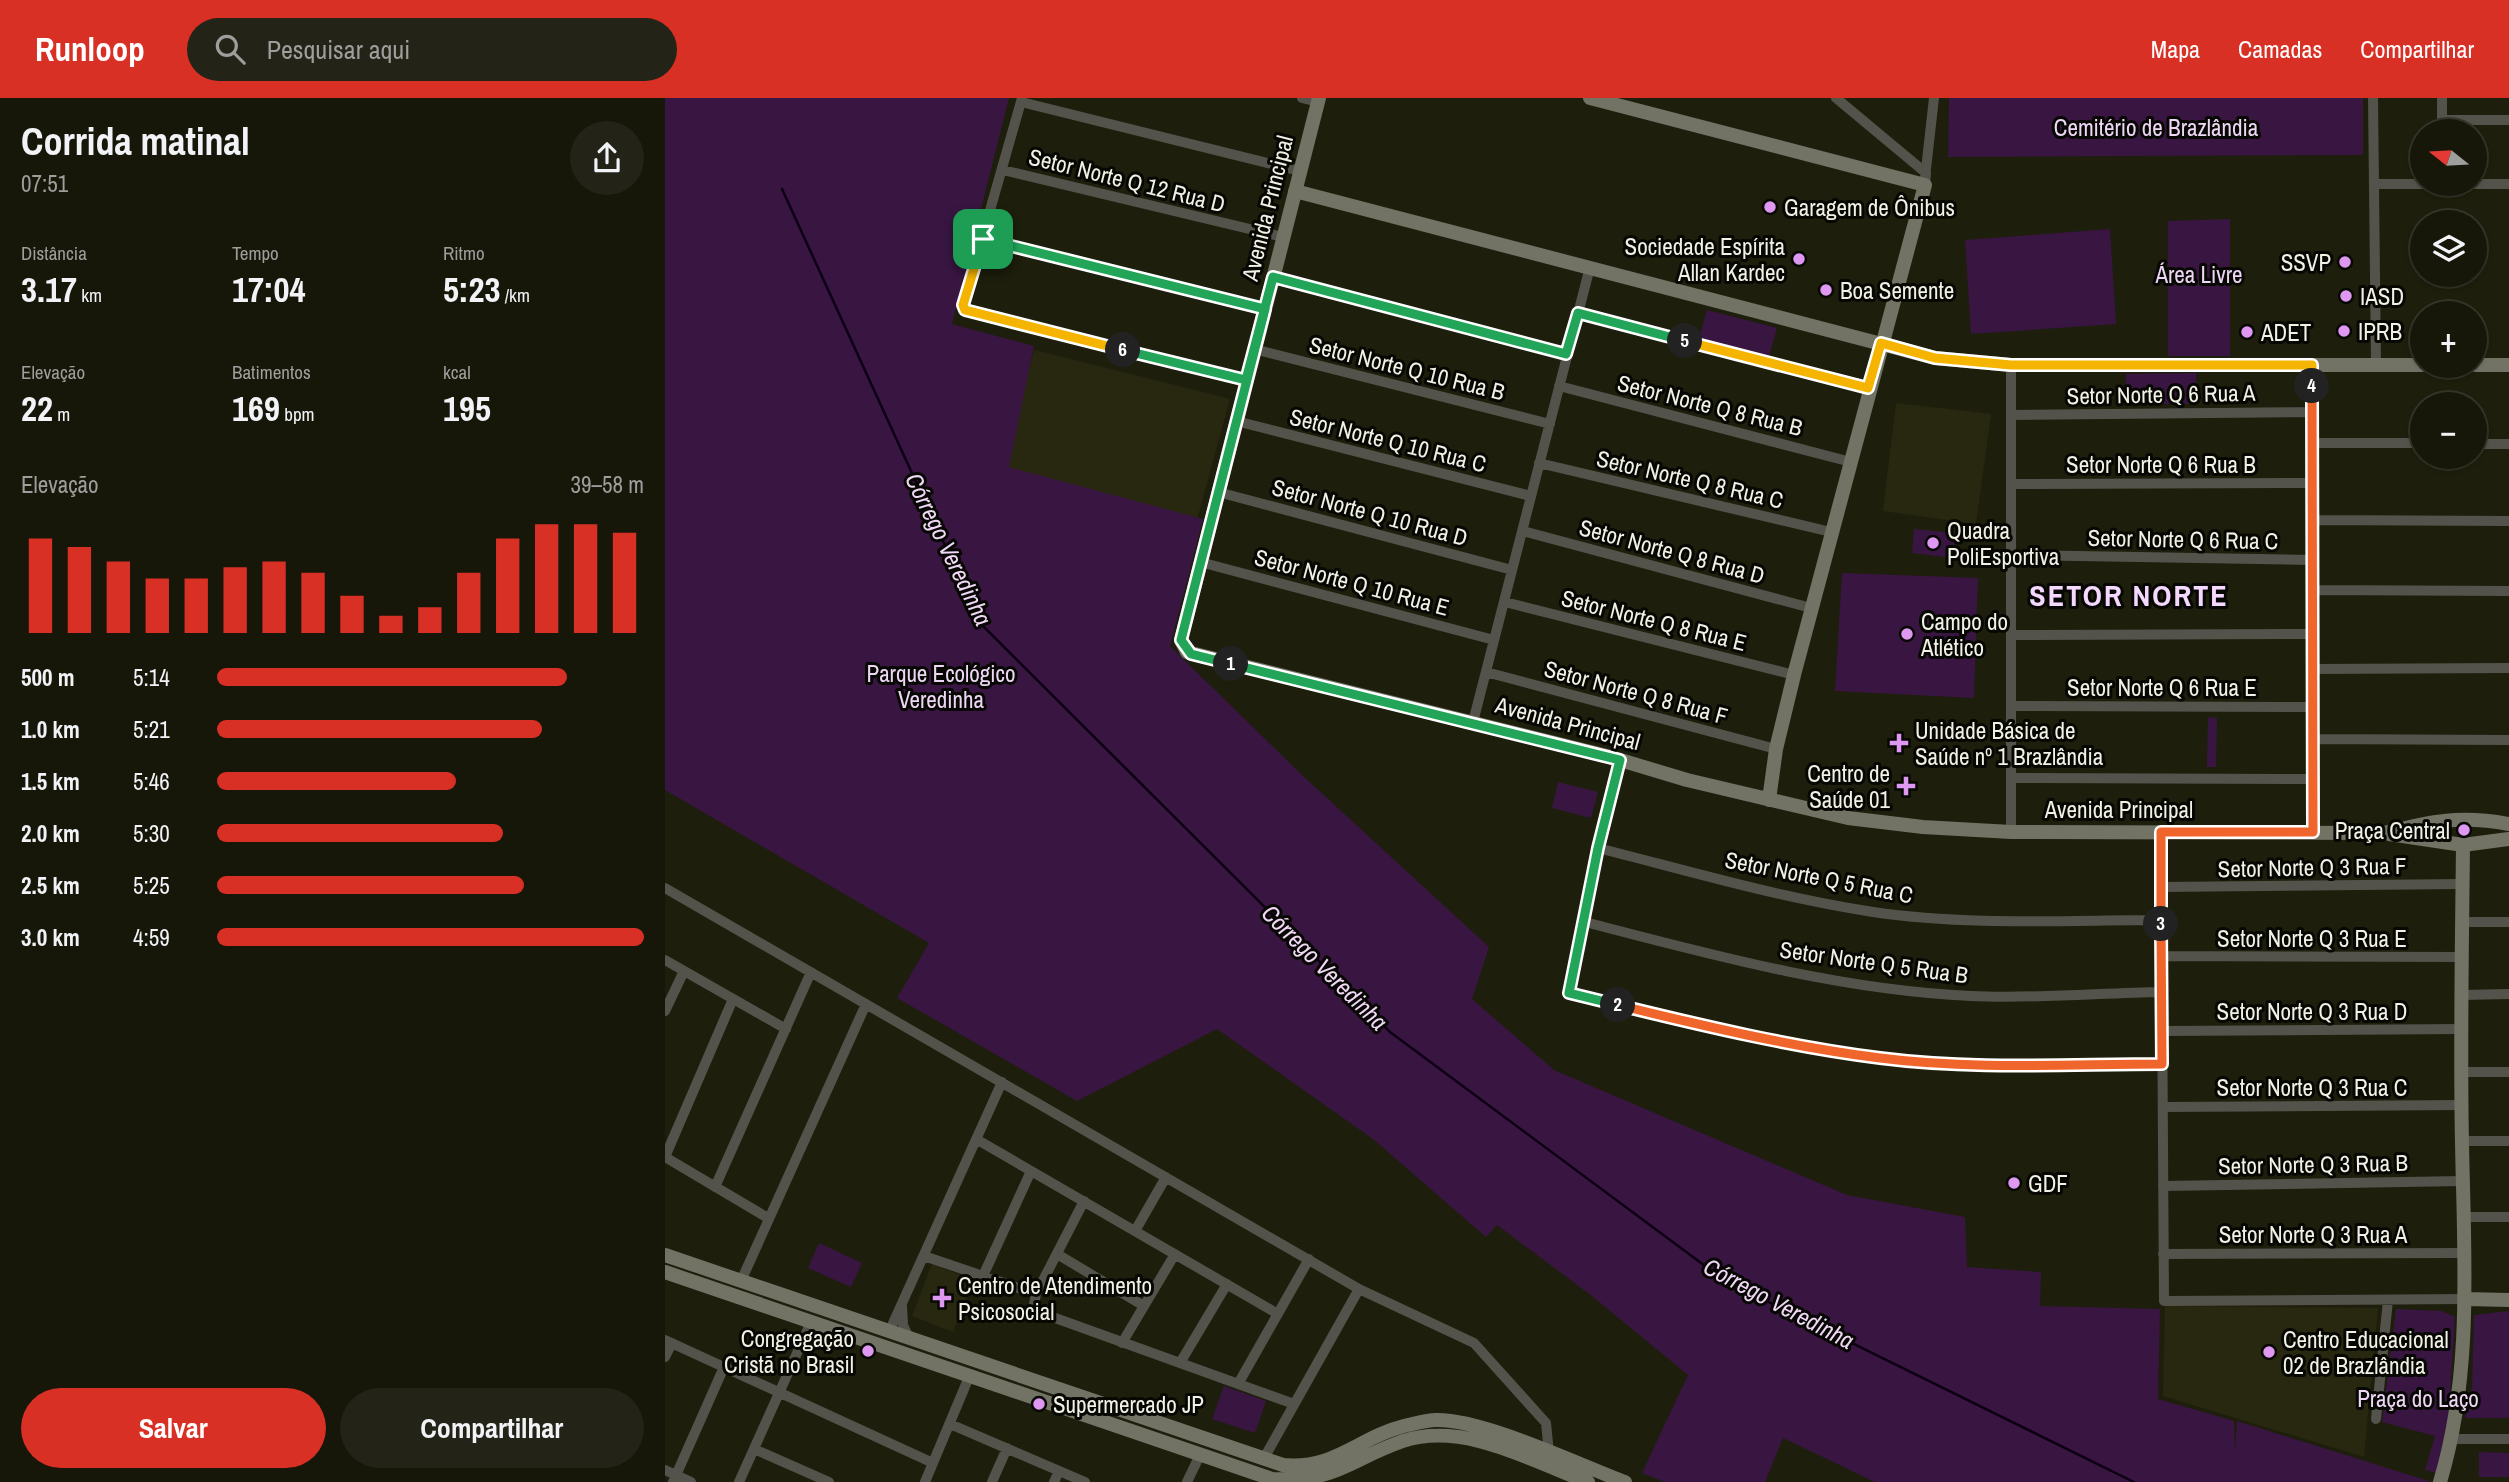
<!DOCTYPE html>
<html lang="pt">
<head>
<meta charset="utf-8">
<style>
	:root { --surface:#161609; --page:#232317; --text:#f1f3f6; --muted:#9e9f9c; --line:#35352a; --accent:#d93025 }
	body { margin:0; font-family:"Archivo Narrow",sans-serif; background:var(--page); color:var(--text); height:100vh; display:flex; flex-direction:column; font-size:26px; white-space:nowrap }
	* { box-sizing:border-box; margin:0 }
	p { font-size:23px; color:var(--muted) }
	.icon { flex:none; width:38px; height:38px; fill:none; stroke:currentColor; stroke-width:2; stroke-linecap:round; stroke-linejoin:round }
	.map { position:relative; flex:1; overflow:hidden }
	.details { display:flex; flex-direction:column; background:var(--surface); width:665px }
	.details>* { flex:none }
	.needle { width:46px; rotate:288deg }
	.fabs { position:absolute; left:1745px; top:21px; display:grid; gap:14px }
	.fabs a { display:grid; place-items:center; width:77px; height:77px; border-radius:50%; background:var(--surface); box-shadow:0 2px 5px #0004,0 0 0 2px var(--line); font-size:35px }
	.pin { position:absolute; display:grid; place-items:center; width:60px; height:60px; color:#fff; margin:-30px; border-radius:14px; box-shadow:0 4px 10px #0006 }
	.km { position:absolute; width:35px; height:35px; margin:-18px; border-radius:50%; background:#222; color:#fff; font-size:19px; line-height:35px; text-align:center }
	.round { display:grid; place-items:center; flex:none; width:74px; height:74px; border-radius:37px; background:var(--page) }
	.head { display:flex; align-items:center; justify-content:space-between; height:119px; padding:0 21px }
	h1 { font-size:38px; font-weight:700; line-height:52px }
	.metrics { display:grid; grid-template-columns:repeat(3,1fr); gap:10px; height:119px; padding:7px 21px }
	.metrics div { display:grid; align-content:center }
	.metrics b { font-size:35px; font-weight:700 }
	.metrics small { font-size:19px; font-weight:400 }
	.metrics p { font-size:19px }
	.chart { height:196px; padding:14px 21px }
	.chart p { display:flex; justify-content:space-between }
	.chart svg { width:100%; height:126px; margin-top:7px; stroke:var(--accent); stroke-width:6 }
	.button { display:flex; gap:14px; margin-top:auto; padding:14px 21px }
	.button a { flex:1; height:80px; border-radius:42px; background:var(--accent); color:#fff; font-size:28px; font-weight:700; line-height:80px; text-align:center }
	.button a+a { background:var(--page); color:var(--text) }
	ul { padding:0 21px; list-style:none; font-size:23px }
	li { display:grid; grid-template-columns:112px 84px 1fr; align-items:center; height:52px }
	li i { height:18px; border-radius:9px; background:var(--accent) }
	header { display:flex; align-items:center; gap:42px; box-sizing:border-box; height:98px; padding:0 35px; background:var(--accent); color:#fff }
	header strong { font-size:33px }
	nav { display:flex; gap:38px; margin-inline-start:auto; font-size:24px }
	.search { width:490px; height:63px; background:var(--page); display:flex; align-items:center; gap:18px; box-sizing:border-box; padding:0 24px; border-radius:38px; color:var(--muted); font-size:26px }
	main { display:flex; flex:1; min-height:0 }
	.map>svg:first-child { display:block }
</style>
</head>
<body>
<header>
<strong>Runloop</strong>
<div class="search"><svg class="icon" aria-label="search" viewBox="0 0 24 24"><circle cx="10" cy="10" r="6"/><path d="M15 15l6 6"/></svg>Pesquisar aqui</div>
<nav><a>Mapa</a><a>Camadas</a><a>Compartilhar</a></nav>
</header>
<main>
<section class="details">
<div class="head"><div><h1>Corrida matinal</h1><p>07:51</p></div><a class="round"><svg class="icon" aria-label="share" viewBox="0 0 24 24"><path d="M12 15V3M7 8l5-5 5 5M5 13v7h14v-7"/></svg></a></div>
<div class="metrics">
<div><p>Distância</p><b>3.17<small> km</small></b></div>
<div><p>Tempo</p><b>17:04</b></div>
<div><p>Ritmo</p><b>5:23<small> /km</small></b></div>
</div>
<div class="metrics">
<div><p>Elevação</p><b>22<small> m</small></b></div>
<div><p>Batimentos</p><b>169<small> bpm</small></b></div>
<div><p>kcal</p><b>195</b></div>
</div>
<div class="chart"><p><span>Elevação</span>39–58 m</p>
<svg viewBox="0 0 160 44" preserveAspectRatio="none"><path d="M5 44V11M15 44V14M25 44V19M35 44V25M45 44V25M55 44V21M65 44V19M75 44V23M85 44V31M95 44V38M105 44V35M115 44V23M125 44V11M135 44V6M145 44V6M155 44V9"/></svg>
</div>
<ul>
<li><b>500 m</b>5:14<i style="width:82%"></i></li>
<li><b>1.0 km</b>5:21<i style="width:76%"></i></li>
<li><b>1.5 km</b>5:46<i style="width:56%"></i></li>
<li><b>2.0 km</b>5:30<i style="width:67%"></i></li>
<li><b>2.5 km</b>5:25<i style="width:72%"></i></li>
<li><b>3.0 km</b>4:59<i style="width:100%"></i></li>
</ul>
<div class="button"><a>Salvar</a><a>Compartilhar</a></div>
</section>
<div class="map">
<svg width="1844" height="1384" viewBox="0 0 1844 1384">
	<rect width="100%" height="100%" fill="#1e1e0c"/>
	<path fill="#282810" d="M369 252 565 301 532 422 339 372Z
		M1231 305 1326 316 1311 426 1218 413Z
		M267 1166 308 1182 288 1234 247 1218Z
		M1500 1208 1713 1210 1699 1359 1498 1298Z"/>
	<path fill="#381641" d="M0 0H344L287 226 369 248 344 369 538 421 505 548 637 677 824 849 807 901 889 972 1182 1097 1300 1119 1302 1169 1376 1174 1375 1208 1495 1211 1493 1301 1569 1323 1570 1354 1572 1323 1767 1384H1210L1118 1340 1100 1384H1000L977 1375 1023 1277 927 1198 832 1127 821 1139 708 1041 552 931 412 1003 232 900 264 845 0 692Z
		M1284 0H1698V57L1283 59Z
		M1565 121V258H1503V123Z
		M1445 131 1451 226 1306 236 1300 142Z
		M1042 212 1112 230 1103 262 1033 243Z
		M1531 275 1533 306H1460L1461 276Z
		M1249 431 1290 435 1288 460 1247 455Z
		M1177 475 1313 480 1309 600 1170 593Z
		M1543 619 1552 620 1551 669H1542Z
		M893 684 933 694 926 720 887 710Z
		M154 1145 197 1165 186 1189 143 1170Z
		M1731 1211 1777 1213 1790 1219 1782 1339 1771 1375 1760 1372 1770 1338 1717 1324Z
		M1844 1213V1320H1800L1807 1289 1809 1217Z
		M559 1288 601 1303 590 1335 547 1321Z
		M1814 1354 1844 1355V1379H1814Z"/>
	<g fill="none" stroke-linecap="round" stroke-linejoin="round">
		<path stroke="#0e0014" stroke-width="2.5" d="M117 91 316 526 725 934 1059 1182 1469 1384"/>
		<path stroke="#53534b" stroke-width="10" d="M357 0 298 207 300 212 581 282
			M637 0 653 4
			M1171 0 1261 75 1260 87
			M1708 0 1711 267
			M356 4 635 73
			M1777 22H1844
			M1777 33V0
			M338 72 618 139
			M1260 80 1269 0
			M1709 86H1844
			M318 141 600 211
			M608 179 901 256
			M913 215 1203 290
			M589 251 885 326
			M1647 267 1649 734
			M894 288 1186 364
			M1346 317 1647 314
			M571 323 866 398
			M1647 345H1757
			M1810 346H1844
			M874 365 1166 434
			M1346 386 1647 385
			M553 394 847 472
			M1647 422 1844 423
			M858 433 1146 510
			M1346 457 1647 462
			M535 464 829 542
			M1647 492 1844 493
			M840 504 1129 577
			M1346 537 1648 536
			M1648 571 1844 570
			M821 574 1111 651
			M1346 608 1648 609
			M808 624 925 169
			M1648 641 1844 642
			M955 662 933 750 904 896C1006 921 1111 948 1216 960 1309 971 1404 966 1497 966
			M1346 680 1648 681
			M1346 734V267
			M1496 734 1499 1203 1800 1201
			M933 750C1024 773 1115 800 1208 814 1303 828 1401 822 1496 822
			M1496 789 1797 786
			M0 790 694 1191 809 1245 881 1325 884 1355
			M920 824C1047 857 1175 892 1306 898 1369 901 1434 895 1497 894
			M1797 824H1844
			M1497 858 1798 859
			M0 862 121 931
			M1797 897 1844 896
			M0 913 19 873
			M1497 933 1797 931
			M1797 974H1844
			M1498 1009 1797 1007
			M311 1041 613 1216
			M1797 1043H1844
			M0 1059 68 901
			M0 1059 103 1120
			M1498 1088 1798 1083
			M50 1089 146 874
			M419 1103 371 1196 368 1212 629 1306
			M1798 1119H1844
			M470 1133 501 1079
			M392 1156 479 1208
			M1498 1156 1799 1155
			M259 1158 371 1196
			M318 1178 366 1073
			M76 1183 201 906
			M237 1208 238 1227 244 1240
			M224 1234 337 984
			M0 1242 268 1365
			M457 1245 510 1156
			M0 1259 7 1245
			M515 1265 562 1186
			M573 1286 644 1161
			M1711 1321 1723 1202
			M285 1326 420 1384
			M1788 1341H1844
			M89 1351 164 1384
			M598 1362 694 1191
			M0 1372 26 1384
			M8 1384 59 1269
			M74 1384 146 1224
			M260 1384 304 1279
			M327 1384 342 1350
			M389 1384 394 1373
			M522 1384 534 1359"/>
		<path stroke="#727265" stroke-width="14" d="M654 0 516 542 522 554 942 658 1022 682 1183 720 1258 729 1346 734 1719 735C1766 723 1796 717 1844 726
			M925 0 1260 87 1129 577 1111 651 1104 702
			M630 93 1270 260 1346 267H1757
			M1810 267H1844
			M1724 736 1798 747 1844 741
			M0 1157 618 1367C670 1372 694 1339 739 1328 749 1326 761 1322 771 1322 818 1321 912 1366 960 1384
			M0 1174 607 1381C673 1384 683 1362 738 1343 799 1323 867 1363 923 1384
			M1800 1201 1844 1202
			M1775 1384C1808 1275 1799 1158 1797 1045 1795 946 1797 846 1798 747"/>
	</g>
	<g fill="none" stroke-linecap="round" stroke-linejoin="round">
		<defs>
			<path id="split-1" d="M318 141 600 211 516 542 526 556 566 566"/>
			<path id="split-2" d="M566 566 955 662 933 750 904 895 953 907"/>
			<path id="split-3" d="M953 907C1039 928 1127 949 1215 960 1308 972 1404 966 1497 966L1496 826"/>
			<path id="split-4" d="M1496 826V734H1648L1647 288"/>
			<path id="split-5" d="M1020 243 1203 290 1216 245 1270 260 1346 267H1647V288"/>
			<path id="split-6" d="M458 252 581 282 608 179 901 256 913 215 1020 243"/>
			<path id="split-7" d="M318 141 298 207 300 212 458 252"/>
		</defs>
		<use href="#split-1" stroke="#fff" stroke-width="14"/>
		<use href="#split-2" stroke="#fff" stroke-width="14"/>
		<use href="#split-3" stroke="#fff" stroke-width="14"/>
		<use href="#split-4" stroke="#fff" stroke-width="14"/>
		<use href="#split-5" stroke="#fff" stroke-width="14"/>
		<use href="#split-6" stroke="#fff" stroke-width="14"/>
		<use href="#split-7" stroke="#fff" stroke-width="14"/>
		<use href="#split-1" stroke="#22a559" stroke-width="9"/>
		<use href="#split-2" stroke="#22a559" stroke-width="9"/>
		<use href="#split-3" stroke="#f0652b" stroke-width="9"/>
		<use href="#split-4" stroke="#f0652b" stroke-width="9"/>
		<use href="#split-5" stroke="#f5b400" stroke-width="9"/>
		<use href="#split-6" stroke="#22a559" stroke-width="9"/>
		<use href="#split-7" stroke="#f5b400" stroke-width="9"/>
	</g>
	<g fill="#de98f2" stroke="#070703" stroke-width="2.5">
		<circle cx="1105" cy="109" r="7"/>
		<circle cx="1134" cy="161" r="7"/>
		<circle cx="1680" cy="164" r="7"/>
		<circle cx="1161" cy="192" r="7"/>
		<circle cx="1681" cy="198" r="7"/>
		<circle cx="1679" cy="233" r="7"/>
		<circle cx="1582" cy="234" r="7"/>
		<circle cx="1268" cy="445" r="7"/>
		<circle cx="1242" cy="536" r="7"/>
		<path d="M1230.5 634.5h7v7h7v7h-7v7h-7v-7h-7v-7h7z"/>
		<path d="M1237.5 677.5h7v7h7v7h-7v7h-7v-7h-7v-7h7z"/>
		<circle cx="1799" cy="732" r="7"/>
		<circle cx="1349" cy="1085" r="7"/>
		<path d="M273.5 1189.5h7v7h7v7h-7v7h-7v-7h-7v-7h7z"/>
		<circle cx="203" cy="1253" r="7"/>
		<circle cx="1604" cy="1254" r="7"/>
		<circle cx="374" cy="1306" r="7"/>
	</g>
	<g text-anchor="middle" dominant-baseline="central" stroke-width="6" stroke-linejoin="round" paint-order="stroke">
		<g font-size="23" fill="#eed7f5" stroke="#070703">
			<text x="1491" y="29">Cemitério de Brazlândia</text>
			<text x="1534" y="176">Área Livre</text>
			<text x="276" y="575">Parque Ecológico<tspan x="276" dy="26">Veredinha</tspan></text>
			<text x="1753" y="1300">Praça do Laço</text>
		</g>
		<g font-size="23" fill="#f1f1e6" stroke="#070703">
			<text transform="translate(462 82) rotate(14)">Setor Norte Q 12 Rua D</text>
			<text transform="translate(602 110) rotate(-76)">Avenida Principal</text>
			<text transform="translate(742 270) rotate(14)">Setor Norte Q 10 Rua B</text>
			<text transform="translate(1496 296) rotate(-1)">Setor Norte Q 6 Rua A</text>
			<text transform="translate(1045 307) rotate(14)">Setor Norte Q 8 Rua B</text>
			<text transform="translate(723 342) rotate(14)">Setor Norte Q 10 Rua C</text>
			<text x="1496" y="366">Setor Norte Q 6 Rua B</text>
			<text transform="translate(1025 381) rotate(13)">Setor Norte Q 8 Rua C</text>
			<text transform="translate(705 414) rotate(15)">Setor Norte Q 10 Rua D</text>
			<text transform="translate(1518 441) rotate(1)">Setor Norte Q 6 Rua C</text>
			<text transform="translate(1007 453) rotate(15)">Setor Norte Q 8 Rua D</text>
			<text transform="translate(687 484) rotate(15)">Setor Norte Q 10 Rua E</text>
			<text transform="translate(989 522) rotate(14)">Setor Norte Q 8 Rua E</text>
			<text x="1497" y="589">Setor Norte Q 6 Rua E</text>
			<text transform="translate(971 594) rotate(15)">Setor Norte Q 8 Rua F</text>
			<text transform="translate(903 625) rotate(15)">Avenida Principal</text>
			<text x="1454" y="711">Avenida Principal</text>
			<text transform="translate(1647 769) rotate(-1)">Setor Norte Q 3 Rua F</text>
			<text transform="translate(1154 779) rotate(11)">Setor Norte Q 5 Rua C</text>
			<text x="1647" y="840">Setor Norte Q 3 Rua E</text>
			<text transform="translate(1209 864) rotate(8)">Setor Norte Q 5 Rua B</text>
			<text x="1647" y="913">Setor Norte Q 3 Rua D</text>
			<text x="1647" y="989">Setor Norte Q 3 Rua C</text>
			<text transform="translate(1648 1066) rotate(-1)">Setor Norte Q 3 Rua B</text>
			<text x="1648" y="1136">Setor Norte Q 3 Rua A</text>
		</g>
		<g font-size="23" fill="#f1f1e6" stroke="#070703" text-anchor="start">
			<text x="1119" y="109">Garagem de Ônibus</text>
			<text x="1120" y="148" text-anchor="end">Sociedade Espírita<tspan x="1120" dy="26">Allan Kardec</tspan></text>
			<text x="1666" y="164" text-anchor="end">SSVP</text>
			<text x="1175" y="192">Boa Semente</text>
			<text x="1695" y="198">IASD</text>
			<text x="1693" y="233">IPRB</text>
			<text x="1596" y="234">ADET</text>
			<text x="1282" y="432">Quadra<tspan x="1282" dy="26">PoliEsportiva</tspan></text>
			<text x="1256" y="523">Campo do<tspan x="1256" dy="26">Atlético</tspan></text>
			<text x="1250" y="632">Unidade Básica de<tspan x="1250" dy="26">Saúde nº 1 Brazlândia</tspan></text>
			<text x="1225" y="675" text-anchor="end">Centro de<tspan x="1225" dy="26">Saúde 01</tspan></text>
			<text x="1785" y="732" text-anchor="end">Praça Central</text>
			<text x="1363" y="1085">GDF</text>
			<text x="293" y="1187">Centro de Atendimento<tspan x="293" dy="26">Psicosocial</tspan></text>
			<text x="189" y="1240" text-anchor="end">Congregação<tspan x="189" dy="26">Cristã no Brasil</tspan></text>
			<text x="1618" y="1241">Centro Educacional<tspan x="1618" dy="26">02 de Brazlândia</tspan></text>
			<text x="388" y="1306">Supermercado JP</text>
		</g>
		<g font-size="24" font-style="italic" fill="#f0d8f6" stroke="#070703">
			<text transform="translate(284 451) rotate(64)">Córrego Veredinha</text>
			<text transform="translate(660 869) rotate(45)">Córrego Veredinha</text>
			<text transform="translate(1114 1205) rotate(28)">Córrego Veredinha</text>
		</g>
		<g font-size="30" font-weight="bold" letter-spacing="2" fill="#f5d8fe" stroke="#070703">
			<text x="1464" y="497">SETOR NORTE</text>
		</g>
	</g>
</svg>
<div class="fabs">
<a><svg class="needle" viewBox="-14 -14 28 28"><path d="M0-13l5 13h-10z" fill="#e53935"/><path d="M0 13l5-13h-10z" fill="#9e9f9c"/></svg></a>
<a><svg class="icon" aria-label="layers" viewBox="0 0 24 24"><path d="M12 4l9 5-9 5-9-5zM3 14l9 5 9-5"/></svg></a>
<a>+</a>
<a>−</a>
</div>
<div class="pin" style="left:318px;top:141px;background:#1e9e55"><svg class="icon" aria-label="arrive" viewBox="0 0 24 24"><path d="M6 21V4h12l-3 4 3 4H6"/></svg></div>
<b class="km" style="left:566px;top:566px">1</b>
<b class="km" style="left:953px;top:907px">2</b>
<b class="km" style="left:1496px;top:826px">3</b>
<b class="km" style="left:1647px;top:288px">4</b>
<b class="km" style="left:1020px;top:243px">5</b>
<b class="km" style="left:458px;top:252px">6</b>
</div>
</main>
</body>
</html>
